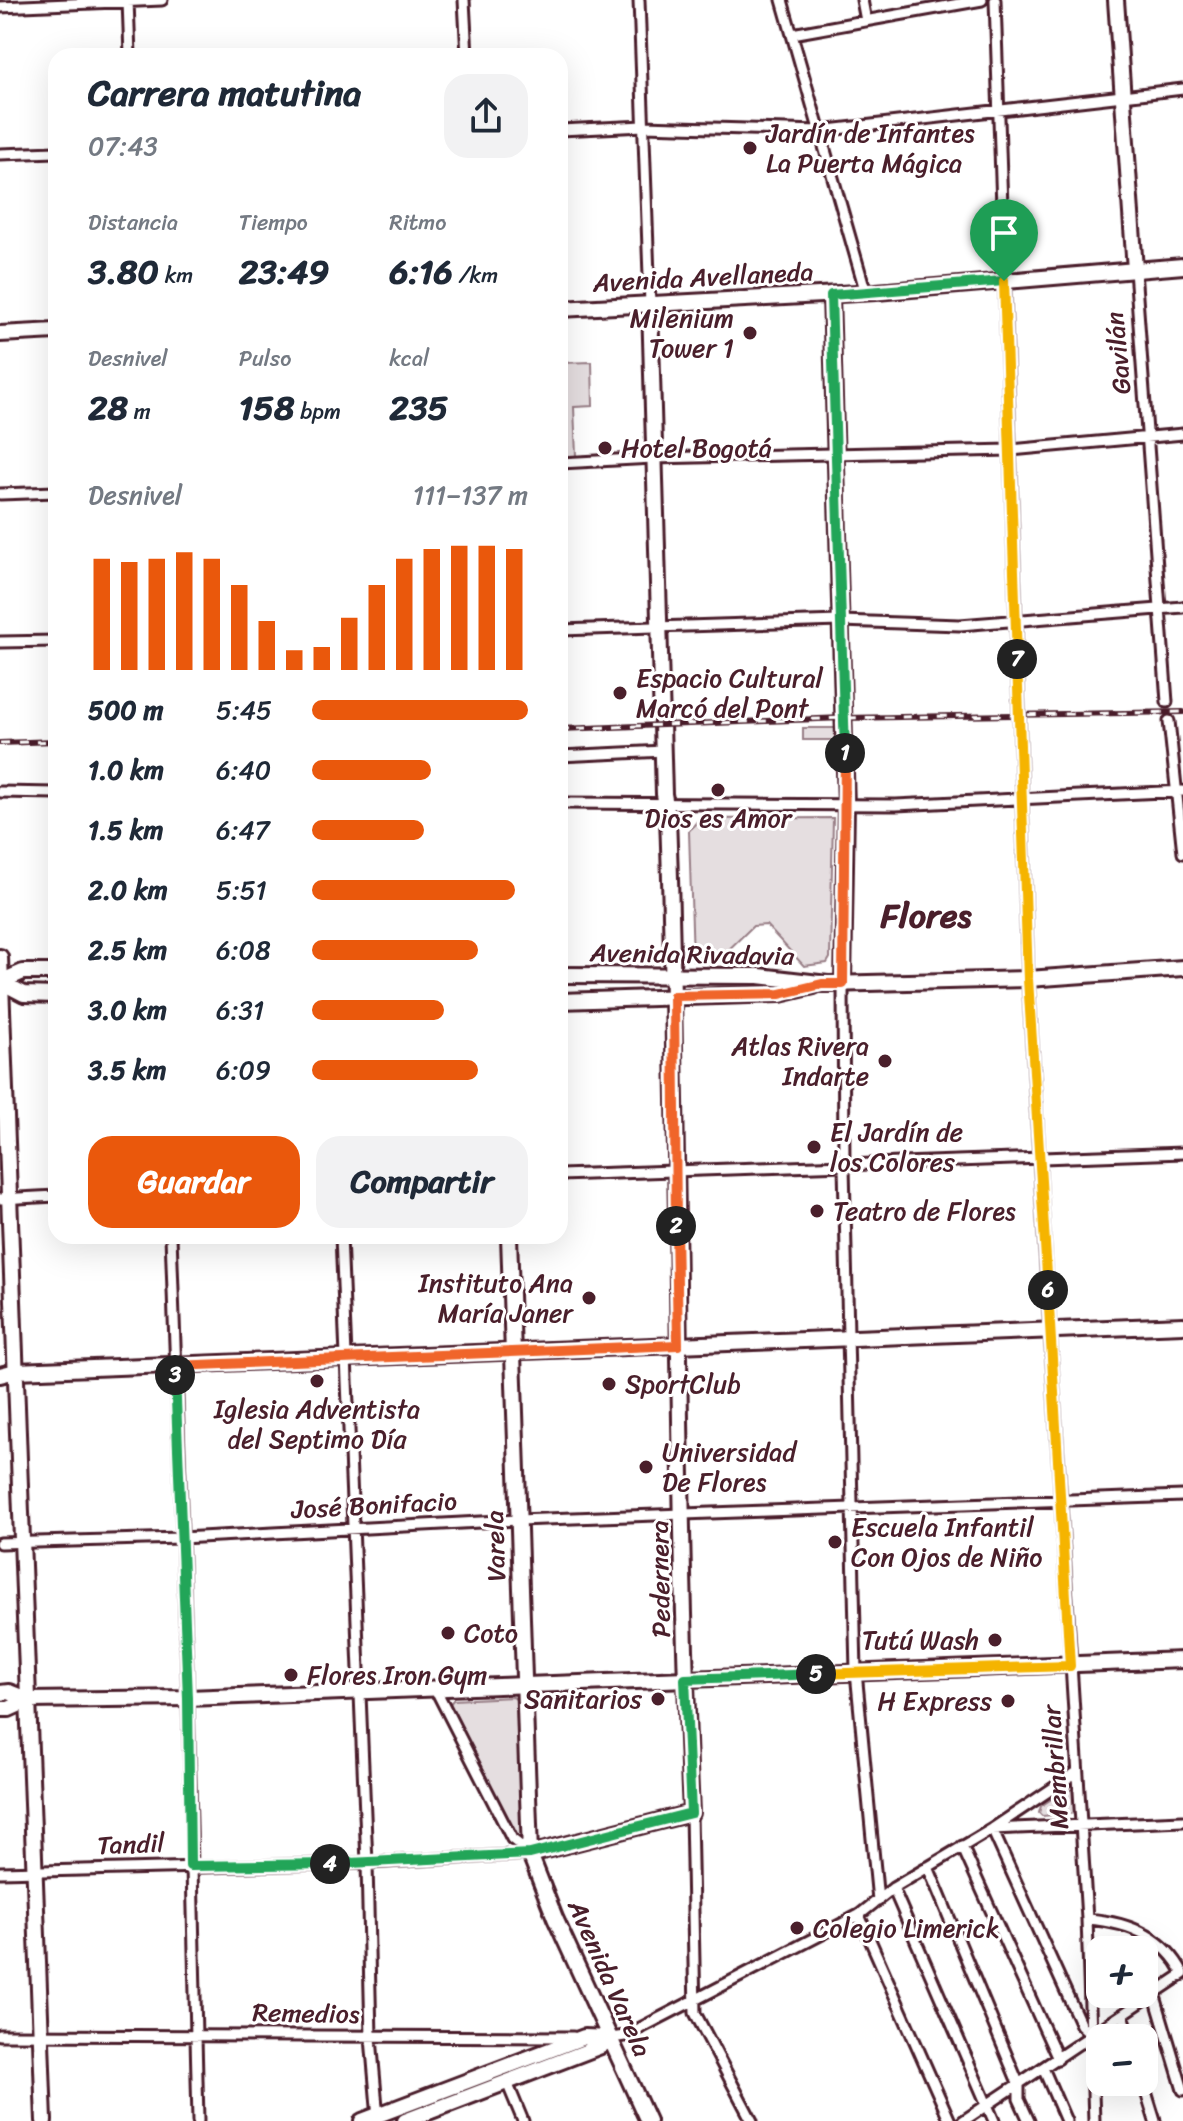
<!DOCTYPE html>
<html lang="es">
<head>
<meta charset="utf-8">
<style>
	:root { --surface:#fff; --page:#f2f2f3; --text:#1f2937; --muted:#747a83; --accent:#ea580c }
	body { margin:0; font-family:Sriracha,sans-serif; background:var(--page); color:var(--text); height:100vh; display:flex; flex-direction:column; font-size:30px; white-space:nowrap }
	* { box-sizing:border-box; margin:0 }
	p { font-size:26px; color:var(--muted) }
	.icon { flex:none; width:44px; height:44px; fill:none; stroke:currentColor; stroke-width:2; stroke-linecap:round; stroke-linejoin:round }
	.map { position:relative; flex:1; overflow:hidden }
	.details { position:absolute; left:48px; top:48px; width:520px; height:1196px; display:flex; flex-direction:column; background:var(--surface); border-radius:24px; box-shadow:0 8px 32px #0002 }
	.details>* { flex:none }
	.buttons { position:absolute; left:1086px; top:1936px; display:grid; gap:16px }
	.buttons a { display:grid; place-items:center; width:72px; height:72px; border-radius:16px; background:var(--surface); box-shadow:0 8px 32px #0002; font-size:40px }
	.pin { position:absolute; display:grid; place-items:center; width:68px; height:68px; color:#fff; margin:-82px -34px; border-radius:50% 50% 50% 0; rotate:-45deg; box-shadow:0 0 8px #0007 }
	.pin .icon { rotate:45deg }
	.km { position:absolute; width:40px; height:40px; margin:-20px; border-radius:50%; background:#222; color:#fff; font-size:22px; line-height:40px; text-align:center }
	.round { display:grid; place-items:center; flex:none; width:84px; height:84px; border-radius:24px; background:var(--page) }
	.head { display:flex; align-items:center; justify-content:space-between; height:136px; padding:0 40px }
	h1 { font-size:36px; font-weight:700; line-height:60px }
	.metrics { display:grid; grid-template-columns:repeat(3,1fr); gap:12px; height:136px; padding:8px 40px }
	.metrics div { display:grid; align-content:center }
	.metrics b { font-size:34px; font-weight:700 }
	.metrics small { font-size:22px; font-weight:400 }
	.metrics p { font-size:22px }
	.chart { height:224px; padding:16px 40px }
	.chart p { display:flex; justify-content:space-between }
	.chart svg { width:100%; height:144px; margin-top:8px; stroke:var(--accent); stroke-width:6 }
	.cta { display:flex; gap:16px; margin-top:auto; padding:16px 40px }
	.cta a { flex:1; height:92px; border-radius:24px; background:var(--accent); color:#fff; font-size:32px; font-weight:700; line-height:92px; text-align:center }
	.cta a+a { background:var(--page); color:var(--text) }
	ul { padding:0 40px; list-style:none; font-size:26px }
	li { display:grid; grid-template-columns:128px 96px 1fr; align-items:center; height:60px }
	li i { height:20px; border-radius:10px; background:var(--accent) }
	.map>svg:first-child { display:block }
</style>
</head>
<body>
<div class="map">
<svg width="1183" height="2121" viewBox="0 0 1183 2121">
	<rect width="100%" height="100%" fill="#fff"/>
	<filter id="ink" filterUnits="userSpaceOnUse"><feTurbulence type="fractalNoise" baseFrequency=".0125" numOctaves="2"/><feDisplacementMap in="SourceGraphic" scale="16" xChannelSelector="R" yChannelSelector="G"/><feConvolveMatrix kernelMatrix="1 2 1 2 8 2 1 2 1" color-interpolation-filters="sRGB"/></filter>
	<g filter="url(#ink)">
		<path fill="#e5dee0" stroke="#987e86" stroke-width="2" d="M592 362 593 406 574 407 576 456H560V363Z
			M803 728H835L836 740H803Z
			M833 818 830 958 827 963 804 966 766 925 753 926 717 961 693 960 689 831 699 819Z
			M513 1697 518 1701 523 1829 522 1836 518 1839 513 1837 448 1706 453 1700Z
			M1071 1786H1075L1077 1813 1042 1816 1039 1813 1041 1806Z"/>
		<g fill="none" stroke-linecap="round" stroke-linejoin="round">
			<defs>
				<path id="street" d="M128 0 130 56
					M464 0 467 56
					M639 0 650 304
					M782 0 866 293
					M862 0 866 21
					M995 0 1028 979 1087 1919 1094 2121
					M0 7 162 0
					M792 34 982 0
					M560 130 644 126 820 131 1183 89
					M0 154 56 152
					M1135 270 1167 702
					M560 463 653 458 1011 450 1183 434
					M0 494 56 492
					M560 630 840 621 960 625 1183 607
					M0 642 56 641
					M1169 721 1183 853
					M560 756 664 751
					M0 792 56 793
					M560 803 896 805 1183 791
					M843 984 844 1166 856 1672 878 1901
					M560 1175 1183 1153
					M0 1199 56 1196
					M171 1236 188 1698 198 2121
					M341 1236 367 1863 371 2038 378 2118
					M0 1543 181 1538 518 1520 1183 1496
					M435 1688 512 1839 530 1853
					M691 1813 695 2013 752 2121
					M962 1846 1058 2059
					M928 1867 1019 2085V2099L1029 2121
					M0 1872 367 1863 530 1854
					M893 1888 994 2121
					M859 1915 950 2121
					M1087 1919C1127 1922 1164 1936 1183 1973
					M1144 1986 1154 1993 1183 2090
					M1123 2014 1130 2038
					M0 2035 573 2037
					M1092 2035 1081 2025 992 1829 1183 1821
					M611 2038 625 2036 859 1915 893 1888 992 1829 1077 1772
					M1043 2068 1066 2121
					M506 2080 523 2121
					M1143 2082 1155 2121
					M963 2121 1183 1974"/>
				<path id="secondary" d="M1116 0 1135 270
					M831 295 846 806 843 984
					M560 309 876 292 1183 266
					M0 334 56 331
					M0 957 44 2121
					M509 1236 530 1854 555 1918 648 2121
					M530 1854 691 1813C676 1481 680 1149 668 817L664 794 650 304
					M362 2121 584 2037 611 2038
					M405 2121 601 2046 611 2038"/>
				<path id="primary" d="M560 975 759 976 828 984 1028 979 1183 968
					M0 982 23 972H56
					M1 982 24 994 56 995
					M560 1001 780 994 814 986
					M0 1375 16 1371 1183 1325
					M0 1693 9 1692 29 1700 188 1698 1183 1660
					M0 1709H9L29 1700"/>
			</defs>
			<use href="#street" stroke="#4a1f2b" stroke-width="15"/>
			<use href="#secondary" stroke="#4a1f2b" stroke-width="20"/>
			<use href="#primary" stroke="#4a1f2b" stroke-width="20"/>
			<use href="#street" stroke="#fff" stroke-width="9"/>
			<use href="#secondary" stroke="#fff" stroke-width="14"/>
			<use href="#primary" stroke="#fff" stroke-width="14"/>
			<defs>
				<path id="rail" d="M560 729 844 718 1183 712
					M0 743 56 741"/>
			</defs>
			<use href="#rail" stroke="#4a1f2b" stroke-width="6"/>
			<use href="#rail" stroke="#fff" stroke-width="3" stroke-dasharray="9" stroke-linecap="butt"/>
		</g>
	</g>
	<g fill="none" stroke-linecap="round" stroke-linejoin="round" filter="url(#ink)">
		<defs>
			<path id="split-1" d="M845 753 831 295 1004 281"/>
			<path id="split-2" d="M676 1226 674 996 780 994 822 984H843L845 753"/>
			<path id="split-3" d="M175 1375V1366L678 1345 676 1226"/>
			<path id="split-4" d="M175 1375 188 1698 190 1866 330 1864"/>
			<path id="split-5" d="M330 1864 530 1854 691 1813 685 1679 816 1674"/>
			<path id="split-6" d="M816 1674 1070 1666 1048 1290"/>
			<path id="split-7" d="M1017 659 1028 979 1048 1290"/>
			<path id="split-8" d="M1004 281 1017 659"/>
		</defs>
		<use href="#split-1" stroke="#fff" stroke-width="16"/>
		<use href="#split-2" stroke="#fff" stroke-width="16"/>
		<use href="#split-3" stroke="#fff" stroke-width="16"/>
		<use href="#split-4" stroke="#fff" stroke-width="16"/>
		<use href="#split-5" stroke="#fff" stroke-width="16"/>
		<use href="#split-6" stroke="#fff" stroke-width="16"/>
		<use href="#split-7" stroke="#fff" stroke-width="16"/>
		<use href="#split-8" stroke="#fff" stroke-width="16"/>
		<use href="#split-1" stroke="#22a559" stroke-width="10"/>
		<use href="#split-2" stroke="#f0652b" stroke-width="10"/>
		<use href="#split-3" stroke="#f0652b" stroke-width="10"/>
		<use href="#split-4" stroke="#22a559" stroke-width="10"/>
		<use href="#split-5" stroke="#22a559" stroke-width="10"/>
		<use href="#split-6" stroke="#f5b400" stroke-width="10"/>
		<use href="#split-7" stroke="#f5b400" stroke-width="10"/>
		<use href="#split-8" stroke="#f5b400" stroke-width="10"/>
	</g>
	<g fill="#4a1f2b" stroke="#fff" stroke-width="3">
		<circle cx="750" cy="148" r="8"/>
		<circle cx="750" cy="333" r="8"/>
		<circle cx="605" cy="448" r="8"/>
		<circle cx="620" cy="693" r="8"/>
		<circle cx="718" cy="790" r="8"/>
		<circle cx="885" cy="1061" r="8"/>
		<circle cx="814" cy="1147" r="8"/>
		<circle cx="817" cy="1211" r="8"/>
		<circle cx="589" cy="1298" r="8"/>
		<circle cx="317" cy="1381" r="8"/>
		<circle cx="609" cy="1384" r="8"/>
		<circle cx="646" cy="1467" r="8"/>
		<circle cx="835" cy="1542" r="8"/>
		<circle cx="448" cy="1633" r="8"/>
		<circle cx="995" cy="1640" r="8"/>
		<circle cx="291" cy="1675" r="8"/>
		<circle cx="658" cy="1699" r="8"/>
		<circle cx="1008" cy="1701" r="8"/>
		<circle cx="797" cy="1928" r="8"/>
	</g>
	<g text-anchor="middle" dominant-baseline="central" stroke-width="6" stroke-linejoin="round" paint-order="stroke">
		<g font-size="26" fill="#4a1f2b" stroke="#fff" text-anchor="start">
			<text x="766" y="133">Jardín de Infantes<tspan x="766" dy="30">La Puerta Mágica</tspan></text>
			<text x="734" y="318" text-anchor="end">Milenium<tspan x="734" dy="30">Tower 1</tspan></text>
			<text x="621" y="448">Hotel Bogotá</text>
			<text x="636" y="678">Espacio Cultural<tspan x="636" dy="30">Marcó del Pont</tspan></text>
			<text x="718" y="818" text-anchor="middle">Dios es Amor</text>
			<text x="869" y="1046" text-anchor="end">Atlas Rivera<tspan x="869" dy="30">Indarte</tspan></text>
			<text x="830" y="1132">El Jardín de<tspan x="830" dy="30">los Colores</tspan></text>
			<text x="833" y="1211">Teatro de Flores</text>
			<text x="573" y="1283" text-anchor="end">Instituto Ana<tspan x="573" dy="30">María Janer</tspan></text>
			<text x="625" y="1384">SportClub</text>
			<text x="317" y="1409" text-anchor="middle">Iglesia Adventista<tspan x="317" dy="30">del Septimo Día</tspan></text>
			<text x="662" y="1452">Universidad<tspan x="662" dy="30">De Flores</tspan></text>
			<text x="851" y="1527">Escuela Infantil<tspan x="851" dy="30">Con Ojos de Niño</tspan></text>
			<text x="464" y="1633">Coto</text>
			<text x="979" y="1640" text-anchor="end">Tutú Wash</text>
			<text x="307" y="1675">Flores Iron Gym</text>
			<text x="642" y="1699" text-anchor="end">Sanitarios</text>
			<text x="992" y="1701" text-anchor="end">H Express</text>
			<text x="813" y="1928">Colegio Limerick</text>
		</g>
		<g font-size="26" fill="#4a1f2b" stroke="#fff">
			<text transform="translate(703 277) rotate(-3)">Avenida Avellaneda</text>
			<text transform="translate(1118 353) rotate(-95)">Gavilán</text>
			<text transform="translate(692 954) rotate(1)">Avenida Rivadavia</text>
			<text transform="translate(374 1505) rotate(-3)">José Bonifacio</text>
			<text transform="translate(495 1546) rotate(-92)">Varela</text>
			<text transform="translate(660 1579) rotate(-91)">Pedernera</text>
			<text transform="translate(1055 1767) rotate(-94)">Membrillar</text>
			<text transform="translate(131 1844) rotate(-2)">Tandil</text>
			<text transform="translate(610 1978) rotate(66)">Avenida Varela</text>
			<text transform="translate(306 2013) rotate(1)">Remedios</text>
		</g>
		<g font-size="34" font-weight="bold" fill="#4a1f2b" stroke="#fff">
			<text x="926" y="916">Flores</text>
		</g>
	</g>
</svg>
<div class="buttons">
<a>+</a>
<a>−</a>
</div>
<div class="pin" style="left:1004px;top:281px;background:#1e9e55"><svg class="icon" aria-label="arrive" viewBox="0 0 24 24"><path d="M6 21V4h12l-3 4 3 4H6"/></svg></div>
<b class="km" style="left:845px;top:753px">1</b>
<b class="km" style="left:676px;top:1226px">2</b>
<b class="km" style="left:175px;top:1375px">3</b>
<b class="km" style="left:330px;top:1864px">4</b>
<b class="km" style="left:816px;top:1674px">5</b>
<b class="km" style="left:1048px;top:1290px">6</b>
<b class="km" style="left:1017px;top:659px">7</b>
<section class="details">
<div class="head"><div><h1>Carrera matutina</h1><p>07:43</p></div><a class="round"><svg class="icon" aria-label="share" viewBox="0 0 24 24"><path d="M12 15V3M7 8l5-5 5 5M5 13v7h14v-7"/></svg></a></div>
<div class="metrics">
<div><p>Distancia</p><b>3.80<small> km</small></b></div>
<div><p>Tiempo</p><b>23:49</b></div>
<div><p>Ritmo</p><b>6:16<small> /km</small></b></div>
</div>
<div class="metrics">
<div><p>Desnivel</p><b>28<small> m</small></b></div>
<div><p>Pulso</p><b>158<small> bpm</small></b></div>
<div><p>kcal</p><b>235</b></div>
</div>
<div class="chart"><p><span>Desnivel</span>111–137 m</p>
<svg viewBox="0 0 160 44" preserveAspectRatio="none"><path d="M5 44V10M15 44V11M25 44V10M35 44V8M45 44V10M55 44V18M65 44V29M75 44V38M85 44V37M95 44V28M105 44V18M115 44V10M125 44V7M135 44V6M145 44V6M155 44V7"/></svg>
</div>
<ul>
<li><b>500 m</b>5:45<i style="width:100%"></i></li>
<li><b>1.0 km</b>6:40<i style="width:55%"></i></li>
<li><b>1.5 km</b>6:47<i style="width:52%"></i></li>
<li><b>2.0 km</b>5:51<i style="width:94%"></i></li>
<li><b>2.5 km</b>6:08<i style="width:77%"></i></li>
<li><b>3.0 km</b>6:31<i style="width:61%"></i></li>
<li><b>3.5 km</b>6:09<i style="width:77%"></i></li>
</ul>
<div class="cta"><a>Guardar</a><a>Compartir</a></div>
</section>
</div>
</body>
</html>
